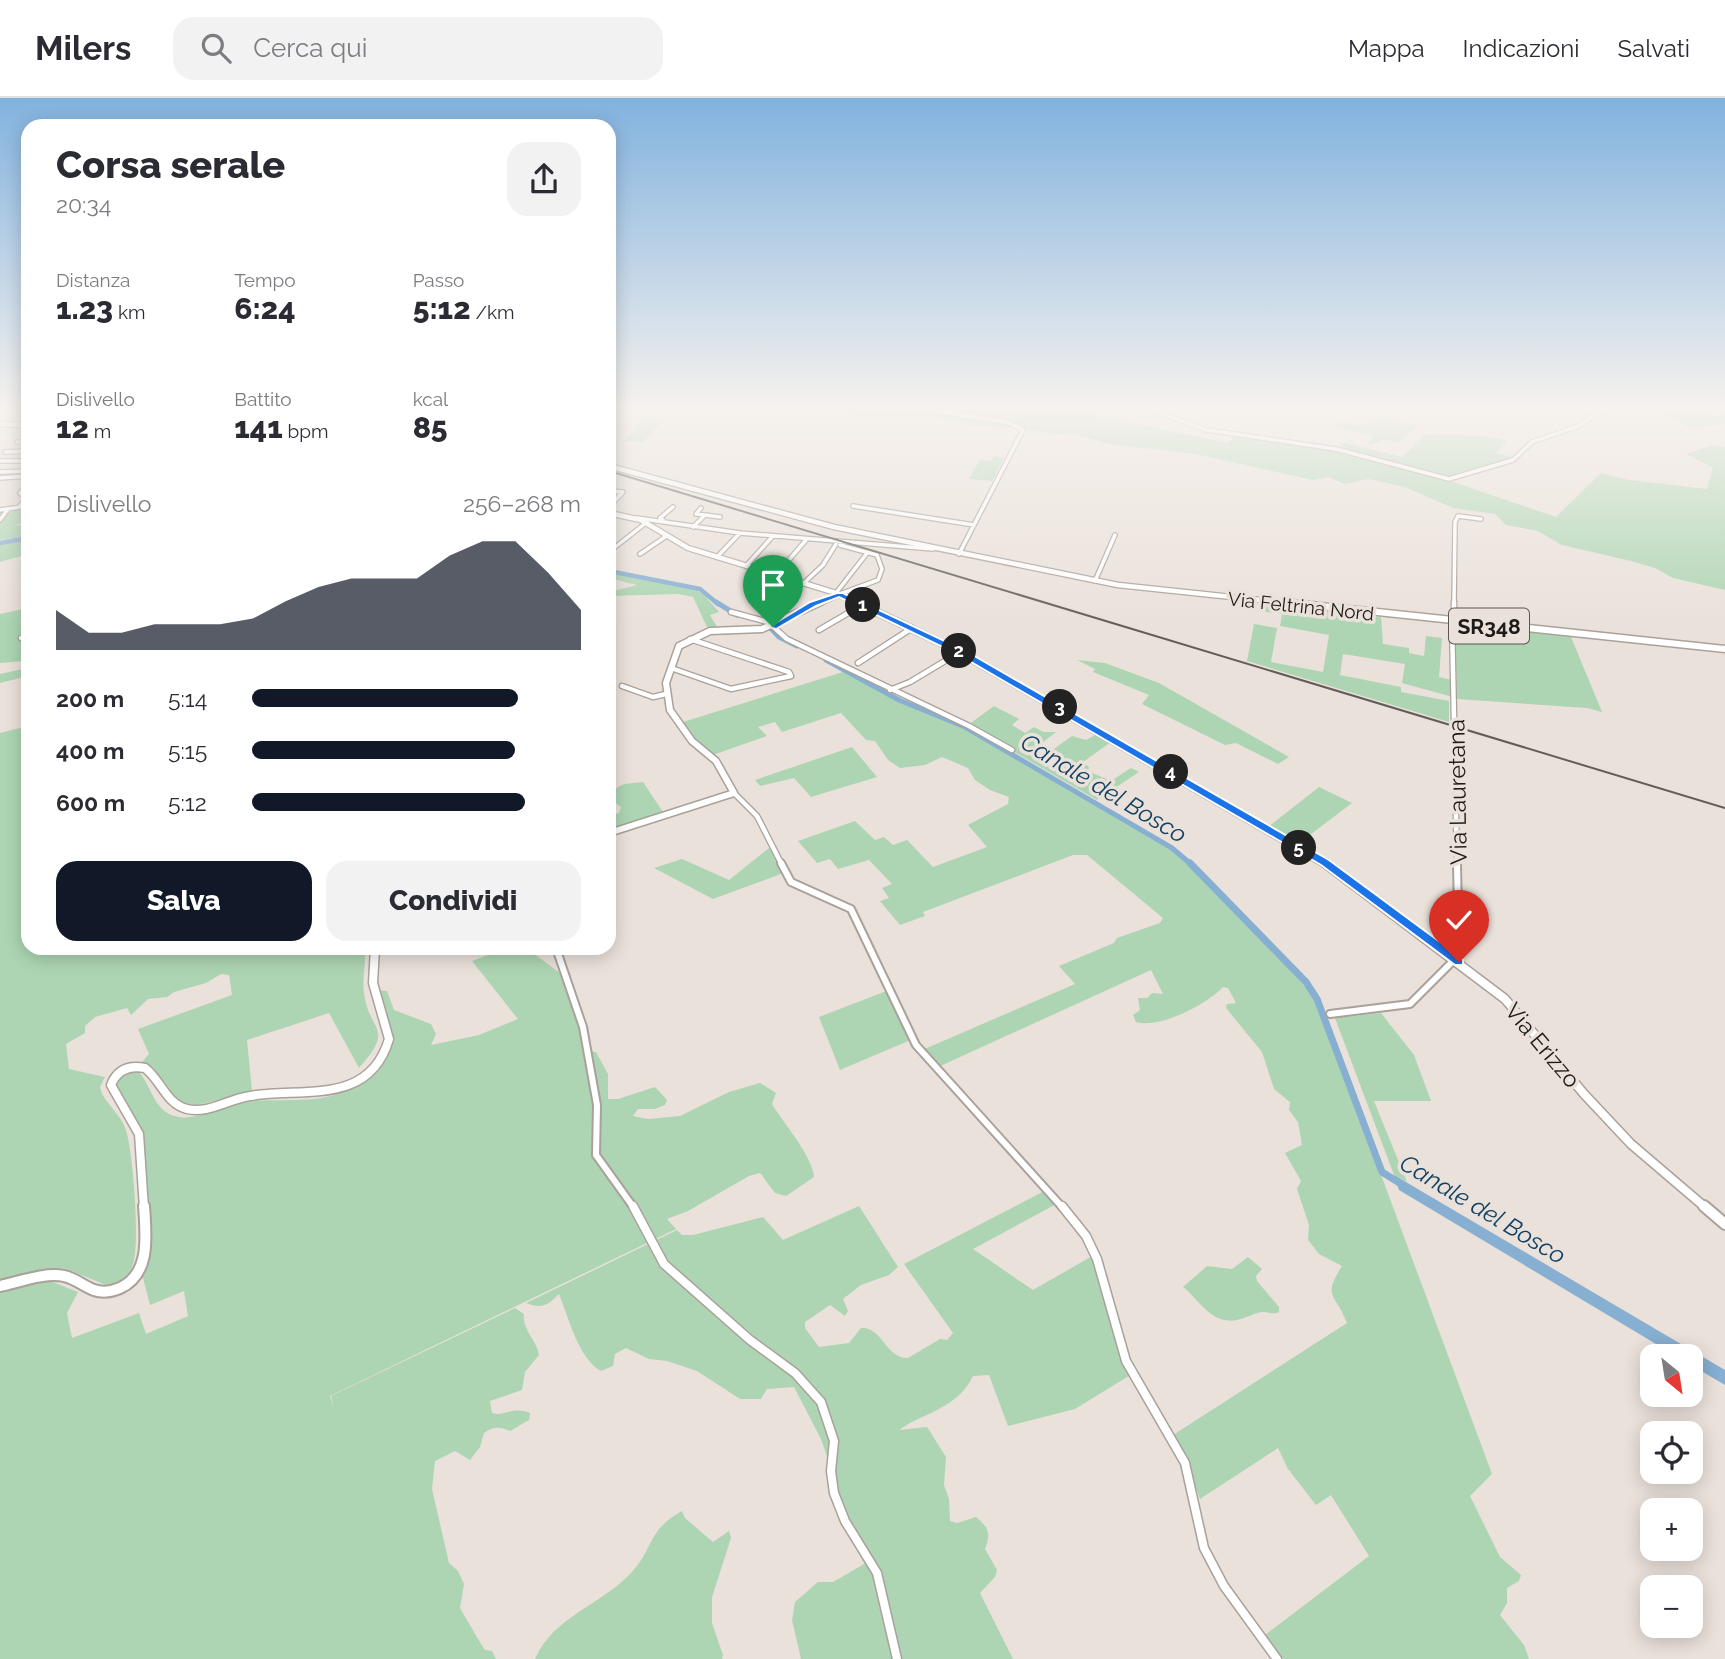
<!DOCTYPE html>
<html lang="it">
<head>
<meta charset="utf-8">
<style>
	:root { --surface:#fff; --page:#f2f2f3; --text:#2b2b33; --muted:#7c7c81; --line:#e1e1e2; --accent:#111827 }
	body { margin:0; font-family:Raleway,sans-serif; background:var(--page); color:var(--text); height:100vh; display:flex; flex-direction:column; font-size:26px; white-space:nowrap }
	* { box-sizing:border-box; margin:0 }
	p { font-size:23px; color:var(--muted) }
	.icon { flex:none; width:38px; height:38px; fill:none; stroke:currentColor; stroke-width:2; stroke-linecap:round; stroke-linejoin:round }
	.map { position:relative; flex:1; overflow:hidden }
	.sheet { position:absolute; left:21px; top:21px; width:595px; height:836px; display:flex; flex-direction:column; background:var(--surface); border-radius:21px; box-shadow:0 4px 18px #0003 }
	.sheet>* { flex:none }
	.needle { width:46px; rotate:150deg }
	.tools { position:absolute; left:1640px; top:1246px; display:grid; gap:14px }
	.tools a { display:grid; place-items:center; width:63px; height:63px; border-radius:14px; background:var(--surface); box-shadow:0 4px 18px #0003; font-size:35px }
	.pin { position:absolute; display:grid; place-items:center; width:60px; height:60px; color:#fff; margin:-72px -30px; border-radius:50% 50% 50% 0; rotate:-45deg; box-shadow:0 0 7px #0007 }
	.pin .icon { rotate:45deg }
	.km { position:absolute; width:35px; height:35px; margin:-18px; border-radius:50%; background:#222; color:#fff; font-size:19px; line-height:35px; text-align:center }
	.round { display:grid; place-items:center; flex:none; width:74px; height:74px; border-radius:21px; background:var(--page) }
	.headline { display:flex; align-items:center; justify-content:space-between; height:119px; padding:0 35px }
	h1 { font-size:38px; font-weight:800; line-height:52px }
	.figures { display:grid; grid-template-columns:repeat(3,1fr); gap:10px; height:119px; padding:7px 35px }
	.figures div { display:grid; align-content:center }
	.figures b { font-size:30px; font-weight:800 }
	.figures small { font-size:19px; font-weight:400 }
	.figures p { font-size:19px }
	.chart { height:196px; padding:14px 35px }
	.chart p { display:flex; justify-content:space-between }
	.chart svg { width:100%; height:126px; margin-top:7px; fill:var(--accent); opacity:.7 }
	.cta { display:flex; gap:14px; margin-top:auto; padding:14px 35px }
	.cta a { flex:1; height:80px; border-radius:21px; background:var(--accent); color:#fff; font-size:28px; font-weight:800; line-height:80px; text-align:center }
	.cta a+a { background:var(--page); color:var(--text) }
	ul { padding:0 35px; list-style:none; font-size:23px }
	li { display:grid; grid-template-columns:112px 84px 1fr; align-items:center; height:52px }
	li i { height:18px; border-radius:9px; background:var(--accent) }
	header { display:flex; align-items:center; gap:42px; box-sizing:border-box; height:98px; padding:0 35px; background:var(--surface); border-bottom:2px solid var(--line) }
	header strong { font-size:33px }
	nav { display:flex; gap:38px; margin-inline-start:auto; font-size:24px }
	.search { width:490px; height:63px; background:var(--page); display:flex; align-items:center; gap:18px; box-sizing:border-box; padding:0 24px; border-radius:21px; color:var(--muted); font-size:26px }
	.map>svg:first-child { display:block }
</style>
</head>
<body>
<header>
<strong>Milers</strong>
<div class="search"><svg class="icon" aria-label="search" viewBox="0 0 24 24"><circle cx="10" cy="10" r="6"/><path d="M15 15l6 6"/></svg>Cerca qui</div>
<nav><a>Mappa</a><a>Indicazioni</a><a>Salvati</a></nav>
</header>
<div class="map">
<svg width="1725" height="1561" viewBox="0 0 1725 1561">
	<rect width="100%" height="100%" fill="#eae1da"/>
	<path fill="#add5b3" d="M822 308 1055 309 1228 345 1235 338 1316 349 1415 371 1556 419 1601 375 1629 382 1707 391 1713 370 1686 356 1713 347 1725 349V492L1673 480 1655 470 1631 463 1562 447 1538 433 1506 427 1495 416 1453 410 1405 389 1368 381 1345 386 1329 379 1313 382 1195 356 1110 346 1071 335 1060 337 1023 331 966 327H961V324L907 316 871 319Z
		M1660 308 1715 318 1725 316V326L1691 331 1657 311Z
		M1373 318 1418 328 1398 345 1383 341 1372 347 1368 346 1373 338 1336 329 1340 323 1363 328Z
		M645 320 664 323 642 344 609 341 625 342Z
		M1435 336 1486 338 1507 343 1496 355 1512 359 1449 380 1336 350 1343 348 1339 345 1342 344 1402 359 1425 337Z
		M994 358 1004 360 992 383 969 381 980 362 991 363Z
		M28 409V424L13 427H28V438L0 442V424L8 415Z
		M28 440V456L0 464V444Z
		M609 475 696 492 704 497 719 514 710 517 717 529 708 531 693 499 678 496 609 498V494L637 487 609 480Z
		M1264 507 1381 519 1383 546 1409 550V555L1424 558 1426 538 1442 540 1439 579 1452 582 1453 599 1402 585 1405 566 1343 556 1340 577 1401 589V594L1449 603V624L1247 563 1254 526 1277 530 1271 564 1323 574 1329 537 1280 528 1282 516 1265 514Z
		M28 510V578L0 585V576L23 571 24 563 0 565V516Z
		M1455 526 1571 539 1602 614 1587 610 1457 601Z
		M1077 562 1105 565 1159 585 1289 659 1278 666 1236 645 1225 647 1142 606 1149 597 1093 574 1095 571Z
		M843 574 959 627 1176 755 1212 787 1290 870 1317 904 1492 1376 1470 1398 1500 1459 1521 1477 1519 1483 1507 1490V1505L1500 1517 1524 1547 1529 1561H1277L1265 1537 1369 1458 1331 1397 1316 1407 1288 1371 1278 1350 1200 1401 1182 1350 1173 1337 1347 1225C1335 1194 1322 1200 1342 1168L1319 1156 1308 1142 1309 1127 1297 1091 1301 1083 1285 1055 1302 1047 1298 1024 1289 1012 1290 1004 1274 991 1262 954 1226 910 1227 906 1236 905 1228 890 1223 889C1206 907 1159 931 1136 924L1133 917 1140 912 1138 900H1147L1152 895 1163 896 1151 872 936 970 920 953 1075 886 1059 868 1114 845 1117 840 1160 825 1163 820 1087 757H1073L923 814 925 818 900 827 880 803 889 800 882 790 892 786 869 762 838 771 830 761 817 765 798 743 855 723 875 742 884 739 893 747 907 742 933 769 987 749 968 727 1008 706 1009 699 990 692 975 682 968 670 942 659 925 667 900 670 888 662 875 643 866 642 841 615 782 634 775 624 758 629 767 638 710 658 680 625Z
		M994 608 1019 621 1012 627 1025 635 1034 629 1043 634H1056L1034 651 1044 658 1072 638 1086 642 1097 636 1111 644 1083 664 1089 669 1088 673 1111 683 1131 670 1139 674 1097 702 968 627Z
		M28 628V850L365 851C366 865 362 881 364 895 369 935 396 928 359 970L329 915 247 942 252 993 189 1009 170 999 153 969 142 964 149 956 138 931 232 897 229 877 221 876 206 885 174 894 167 899 148 901 131 917 127 910 95 919 85 928V935L66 946 69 971 105 979 100 989 102 996C109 1008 122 1019 126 1032 133 1054 141 1150 132 1169 127 1180 117 1185 106 1187L67 1171 55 1170 0 1182V635Z
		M852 649 877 679 811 699 794 680 760 688 755 682Z
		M643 684 663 714 615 729 609 718 619 715 621 709 609 700V694L624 686Z
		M1319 689 1352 705 1298 746 1268 729Z
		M774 746 786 774 713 801 654 770 682 761 729 782Z
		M526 850 564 878 587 953 596 954 608 976V1001H618L655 989 667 1002 665 1007 655 1011H638L633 1018 648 1021 680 1018 729 994 760 985 776 995 772 1006C784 1026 813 1059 814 1079L786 1098 775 1095 760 1075 749 1078 688 1113 667 1121 676 1131 330 1298 334 1311 331 1298 515 1210 524 1216C522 1232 537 1242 539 1257L525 1274 522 1292 490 1303 492 1315C505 1319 510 1308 530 1315L529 1322 510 1333C499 1329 494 1328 484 1335L480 1349 470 1362 455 1353 435 1363 432 1391 449 1465 458 1473 464 1486 460 1510 481 1546 485 1552 492 1553 496 1561H0V1194L48 1182 78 1194 67 1215 72 1240 139 1215 146 1236 188 1218 184 1193 150 1207 142 1176 148 1161 150 1136 142 1040C138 1019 114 999 115 981L130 973H138C150 985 153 1008 169 1016 187 1025 210 1014 227 1008 267 995 310 1011 349 991 369 980 380 955 392 936L375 892 387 893 394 912 431 926 436 936 431 947 479 937 518 921 472 863 504 851Z
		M889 892 913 941 840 972 819 919Z
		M1381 915 1414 957 1431 1003H1374L1407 1084 1394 1077 1335 920Z
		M1048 1091 1060 1104 973 1151 1033 1192 1094 1157 1132 1276 1075 1311 1008 1328 989 1277 973 1278C958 1310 925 1314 899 1332L927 1329 946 1359 944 1387 949 1401 950 1423 957 1425 976 1419C989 1430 991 1435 985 1451L997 1472 995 1479 980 1495 1013 1561H801L792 1522 795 1504 818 1484H833L871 1462 843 1427 836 1413 833 1376 821 1341 794 1289 767 1291 761 1301H740L697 1273 667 1263 649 1261 626 1250 615 1256 613 1268 601 1273C578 1260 569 1220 559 1196 549 1206 542 1212 526 1205L677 1132 682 1137H693L763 1119 783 1142 859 1108 898 1169 889 1177 861 1187 843 1201 848 1213 845 1218 830 1207 805 1224V1230L819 1249 849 1245 861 1230C883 1229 885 1260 908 1260L940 1241 947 1242 953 1235 904 1166Z
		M1248 1159 1262 1171 1256 1178 1257 1183 1279 1209V1214C1272 1217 1270 1214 1263 1214 1256 1214 1244 1221 1237 1222 1211 1227 1199 1201 1183 1189L1207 1168 1232 1171Z
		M682 1413 685 1420 713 1444 729 1433 731 1440 712 1499V1525L723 1557 722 1561H535C553 1519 601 1507 631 1475 654 1451 647 1432 682 1413Z"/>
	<path fill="#87afd1" d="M1394 1077 1725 1272V1287L1691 1267 1690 1258H1676L1399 1092Z"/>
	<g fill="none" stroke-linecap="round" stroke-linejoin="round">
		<path stroke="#87afd1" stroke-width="4.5" d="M0 445 28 440
			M609 473 700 491 718 506"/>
		<path stroke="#87afd1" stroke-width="5" d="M716 504 737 517
			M767 526 779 539 797 548
			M826 562 899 602 965 629 1172 750 1192 767"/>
		<path stroke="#87afd1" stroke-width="7" d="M1190 765 1306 884 1317 901 1382 1074 1401 1086"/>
		<defs>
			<path id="minor-far3" d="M908 308 1010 325 1023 332 959 456
				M1139 308 1207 332 1336 351 1449 381 1513 362 1532 344 1576 329 1601 313 1619 308
				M0 310 3 308
				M17 344H28
				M5 354 28 353
				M0 363H28
				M0 374 28 373
				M0 380 28 378
				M609 393 623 394 609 409
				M853 408 974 427
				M19 409 27 400 20 395 28 385
				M0 412 28 408
				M705 417 720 419
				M637 420 740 435 933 451
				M0 422 8 411
				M663 422 660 420 673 409
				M693 429 705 417 696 416 701 410
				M840 447 877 457 882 471 878 482 840 496
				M614 450 647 424
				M640 456 665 439
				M717 459 740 435
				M746 468 773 438
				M776 477 806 442
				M1095 483 1115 437
				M804 485 823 467 836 446
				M836 495 868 454
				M1454 506 1455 424 1458 418 1481 421"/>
			<path id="minor-far2" d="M731 514 768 524 787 541 969 628 1012 652
				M1452 524 1457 767
				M1454 524V504
				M819 532 862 507
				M21 540 28 538
				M858 565 912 530
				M671 570 731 591 791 578 789 574 690 541
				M622 588 653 599 666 596
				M890 592 910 584 960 554
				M734 695 757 718 782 767"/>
			<path id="minor-far1" d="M781 765 791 784 851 811 916 947 1063 1110
				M1457 765 1459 864
				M556 850 583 929 597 1007 596 1057 634 1110
				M1330 916 1410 906 1455 861"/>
			<path id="minor" d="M633 1108 664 1166 750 1242 795 1275 821 1304 834 1343 831 1373 834 1395 845 1423 877 1475 897 1561
				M1062 1108 1086 1138 1097 1161 1126 1263 1185 1365 1204 1450 1224 1488 1277 1561"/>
			<path id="major-far3" d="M0 326 28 327
				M609 368 834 429 1118 487 1299 506
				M609 415 641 422 688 450 836 495 859 506
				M817 506 840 496"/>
			<path id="major-far2" d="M856 504 962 555 1327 767
				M1283 504 1725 551
				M609 735 734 695 716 663 692 643 670 612 666 585 679 548 710 533 762 531 821 504"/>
			<path id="major-far1" d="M1325 765 1505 901 1584 996 1631 1046 1706 1110
				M144 1110 139 1036 111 987C117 972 129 967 145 970 161 982 166 1006 187 1011 208 1016 229 1001 250 998 301 989 369 1009 389 941L373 885 375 850"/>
			<path id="major" d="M1704 1108 1725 1126
				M0 1188C19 1184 45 1174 64 1178 75 1180 83 1188 94 1192 103 1195 111 1194 120 1190 151 1176 146 1137 144 1108"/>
		</defs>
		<use href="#minor-far3" stroke="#a9a19a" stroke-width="6"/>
		<use href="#minor-far2" stroke="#a9a19a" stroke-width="7"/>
		<use href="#minor-far1" stroke="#a9a19a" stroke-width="10"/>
		<use href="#minor" stroke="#a9a19a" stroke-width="11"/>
		<use href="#major-far3" stroke="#a9a19a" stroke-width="7"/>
		<use href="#major-far2" stroke="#a9a19a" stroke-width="9"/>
		<use href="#major-far1" stroke="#a9a19a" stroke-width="11"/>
		<use href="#major" stroke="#a9a19a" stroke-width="14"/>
		<use href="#minor-far3" stroke="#fff" stroke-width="3.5"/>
		<use href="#minor-far2" stroke="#fff" stroke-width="4.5"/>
		<use href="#minor-far1" stroke="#fff" stroke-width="6"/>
		<use href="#minor" stroke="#fff" stroke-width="8"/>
		<use href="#major-far3" stroke="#fff" stroke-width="4.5"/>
		<use href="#major-far2" stroke="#fff" stroke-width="6"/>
		<use href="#major-far1" stroke="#fff" stroke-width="8"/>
		<use href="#major" stroke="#fff" stroke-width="10"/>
		<path stroke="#625d59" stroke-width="2" d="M609 373 1725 710"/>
	</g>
	<linearGradient id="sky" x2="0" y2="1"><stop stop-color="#81b2df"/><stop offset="0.59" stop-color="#f6f2ee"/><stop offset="1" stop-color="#f6f2ee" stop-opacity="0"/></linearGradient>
	<rect width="1725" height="526" fill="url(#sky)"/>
	<path fill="#1a73e8" stroke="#fff" stroke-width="2" d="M837 495H843L964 552 1329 762 1463 861V867H1455L1321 767 957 556 839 499 816 508 776 531 769 529 810 504Z"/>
	<g text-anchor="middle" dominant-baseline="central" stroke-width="7" stroke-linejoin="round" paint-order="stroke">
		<g font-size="19" fill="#1e1b18" stroke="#eae1da">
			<text transform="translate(1301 508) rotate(6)">Via Feltrina Nord</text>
		</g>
		<rect fill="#eae1da" stroke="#5b5652" stroke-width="2" x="1449" y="510.5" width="80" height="35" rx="5"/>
		<g font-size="21" font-weight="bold" fill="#1e1b18">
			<text x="1489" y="528">SR348</text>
		</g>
		<g font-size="23" fill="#1e1b18" stroke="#eae1da">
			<text transform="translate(1457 694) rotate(-91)">Via Lauretana</text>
			<text transform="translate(1543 947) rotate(50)">Via Erizzo</text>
		</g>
		<g font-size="24" font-style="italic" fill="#114163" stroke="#eae1da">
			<text transform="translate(1104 690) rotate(31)">Canale del Bosco</text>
			<text transform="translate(1483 1111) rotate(31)">Canale del Bosco</text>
		</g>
	</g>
</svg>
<div class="tools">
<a><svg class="needle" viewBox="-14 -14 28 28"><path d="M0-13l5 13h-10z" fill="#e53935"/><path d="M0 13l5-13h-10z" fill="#7c7c81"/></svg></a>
<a><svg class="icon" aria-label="locate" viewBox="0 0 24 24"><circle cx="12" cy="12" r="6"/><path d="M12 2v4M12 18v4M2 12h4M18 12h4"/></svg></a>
<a>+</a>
<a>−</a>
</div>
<div class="pin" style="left:773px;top:529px;background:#1e9e55"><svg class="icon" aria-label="arrive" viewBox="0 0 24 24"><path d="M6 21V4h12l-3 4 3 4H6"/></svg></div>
<div class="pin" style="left:1459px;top:864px;background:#d93025"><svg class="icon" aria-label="check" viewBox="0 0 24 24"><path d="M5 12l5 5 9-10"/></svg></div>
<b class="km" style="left:863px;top:507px">1</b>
<b class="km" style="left:959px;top:553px">2</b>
<b class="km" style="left:1060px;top:609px">3</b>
<b class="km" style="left:1171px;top:674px">4</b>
<b class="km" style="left:1299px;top:750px">5</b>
<section class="sheet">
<div class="headline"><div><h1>Corsa serale</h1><p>20:34</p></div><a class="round"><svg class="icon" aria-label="share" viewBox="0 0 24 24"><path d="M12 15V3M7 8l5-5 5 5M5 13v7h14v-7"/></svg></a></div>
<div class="figures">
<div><p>Distanza</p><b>1.23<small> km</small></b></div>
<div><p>Tempo</p><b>6:24</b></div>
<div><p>Passo</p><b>5:12<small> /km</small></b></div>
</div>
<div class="figures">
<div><p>Dislivello</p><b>12<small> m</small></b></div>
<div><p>Battito</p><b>141<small> bpm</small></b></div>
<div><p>kcal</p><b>85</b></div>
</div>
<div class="chart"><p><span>Dislivello</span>256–268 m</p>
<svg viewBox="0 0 160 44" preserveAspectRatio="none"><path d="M0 44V30L10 38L20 38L30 35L40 35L50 35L60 33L70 27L80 22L90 19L100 19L110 19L120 11L130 6L140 6L150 17L160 30V44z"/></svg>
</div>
<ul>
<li><b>200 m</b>5:14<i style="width:81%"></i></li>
<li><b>400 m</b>5:15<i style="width:80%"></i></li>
<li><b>600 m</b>5:12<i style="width:83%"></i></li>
</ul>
<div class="cta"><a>Salva</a><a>Condividi</a></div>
</section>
</div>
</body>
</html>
